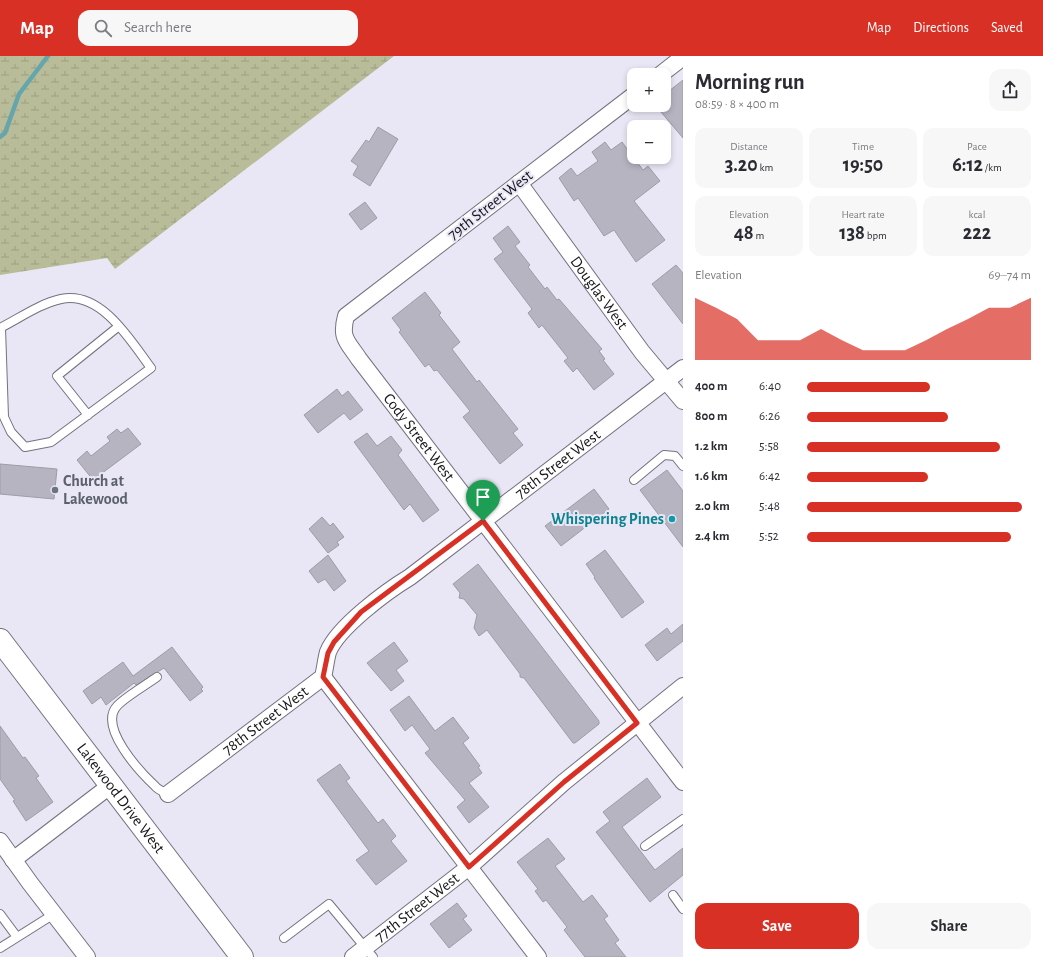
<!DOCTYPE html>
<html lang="en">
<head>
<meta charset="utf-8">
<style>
	:root { --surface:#fff; --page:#f7f7f7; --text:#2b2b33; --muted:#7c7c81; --accent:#d93025 }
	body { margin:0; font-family:"Alegreya Sans",sans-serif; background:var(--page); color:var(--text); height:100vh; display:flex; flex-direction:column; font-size:15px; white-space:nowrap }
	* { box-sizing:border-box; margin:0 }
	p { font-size:13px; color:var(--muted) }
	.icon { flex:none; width:22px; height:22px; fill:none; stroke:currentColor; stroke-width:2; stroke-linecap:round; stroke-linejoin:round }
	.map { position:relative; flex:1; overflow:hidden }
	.sheet { display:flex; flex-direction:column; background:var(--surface); width:360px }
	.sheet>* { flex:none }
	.controls { position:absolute; left:627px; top:12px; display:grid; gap:8px }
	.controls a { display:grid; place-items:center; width:44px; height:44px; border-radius:8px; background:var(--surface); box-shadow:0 2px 6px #0003; font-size:20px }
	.pin { position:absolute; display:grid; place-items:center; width:34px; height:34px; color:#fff; margin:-41px -17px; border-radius:50% 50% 50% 0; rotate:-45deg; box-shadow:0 0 4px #0007 }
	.pin .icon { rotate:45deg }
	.round { display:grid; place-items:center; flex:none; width:42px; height:42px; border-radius:12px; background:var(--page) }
	.overview { display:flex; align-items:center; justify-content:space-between; height:68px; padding:0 12px }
	h1 { font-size:22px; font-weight:700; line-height:30px }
	.metrics { display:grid; grid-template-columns:repeat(3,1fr); gap:6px; height:68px; padding:4px 12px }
	.metrics div { display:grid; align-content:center; border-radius:10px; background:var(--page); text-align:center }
	.metrics b { font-size:20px; font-weight:700 }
	.metrics small { font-size:11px; font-weight:400 }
	.metrics p { font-size:11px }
	.chart { height:112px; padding:8px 12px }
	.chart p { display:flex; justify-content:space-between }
	.chart svg { width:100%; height:72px; margin-top:4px; fill:var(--accent); opacity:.7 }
	.cta { display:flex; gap:8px; margin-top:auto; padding:8px 12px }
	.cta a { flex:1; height:46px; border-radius:12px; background:var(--accent); color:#fff; font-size:16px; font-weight:700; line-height:46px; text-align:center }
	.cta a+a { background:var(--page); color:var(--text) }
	ul { padding:0 12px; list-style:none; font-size:13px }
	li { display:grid; grid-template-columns:64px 48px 1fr; align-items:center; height:30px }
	li i { height:10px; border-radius:5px; background:var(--accent) }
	header { display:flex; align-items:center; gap:24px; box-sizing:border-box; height:56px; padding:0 20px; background:var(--accent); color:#fff }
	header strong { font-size:19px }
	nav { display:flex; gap:22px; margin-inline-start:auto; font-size:14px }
	.search { width:280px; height:36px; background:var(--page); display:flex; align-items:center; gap:10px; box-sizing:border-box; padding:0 14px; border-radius:12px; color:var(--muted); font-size:15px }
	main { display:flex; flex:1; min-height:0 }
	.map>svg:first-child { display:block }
</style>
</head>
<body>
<header>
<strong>Map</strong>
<div class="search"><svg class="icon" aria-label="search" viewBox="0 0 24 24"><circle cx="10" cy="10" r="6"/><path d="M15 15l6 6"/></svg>Search here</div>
<nav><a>Map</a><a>Directions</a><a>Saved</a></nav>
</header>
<main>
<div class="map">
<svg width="683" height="901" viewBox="0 0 683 901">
	<defs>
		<pattern id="wetland-marsh" width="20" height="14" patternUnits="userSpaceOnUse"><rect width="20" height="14" fill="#b9bc98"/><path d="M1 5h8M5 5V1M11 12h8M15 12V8" fill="none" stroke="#9ea182"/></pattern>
	</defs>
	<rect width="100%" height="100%" fill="#e9e7f5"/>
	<path fill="url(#wetland-marsh)" d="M0 0H394L115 213 107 202 0 219Z"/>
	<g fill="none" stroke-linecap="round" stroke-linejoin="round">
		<path stroke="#65a6ac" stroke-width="4.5" d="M0 81 5 77 19 38 48 0"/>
	</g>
	<path fill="#b6b4c1" stroke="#9e9ca9" d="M683 24V82L655 49H664V39Z
		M378 71 398 83 370 130 353 119 358 110 351 105 366 84 369 86Z
		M605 86 611 94 622 86 643 114 648 110 660 125 634 145 665 184 636 206 614 174 604 180 578 142 574 145 559 122 571 112 577 120 598 105 592 96Z
		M365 146 377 162 361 174 349 158Z
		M508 170 520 186 515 190 530 209 528 211 545 233 547 231 557 244 559 243 602 293 599 295 605 303 603 304 614 318 594 334 577 312 573 316 564 305 568 302 542 269 539 272 528 257 532 253 494 203 503 196 493 182Z
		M676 209 683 217V268L652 228Z
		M425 236 441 257 439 259 460 286 452 293 477 326 479 324 518 373 513 377 523 389 500 408 463 361 470 355 437 314 434 315 429 308 425 311 399 276 401 274 392 262Z
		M337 333 342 340 348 335 363 354 350 364 344 357 318 377 304 359Z
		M128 372 141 388 93 424 77 404 87 395 91 400 110 385 107 381 117 373 121 377Z
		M367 377 377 390 391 380 402 394 398 399 439 454 423 466 410 448 404 454 354 386Z
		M0 408 57 413 54 443 0 438Z
		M667 414 683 435V491L640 434Z
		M594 433 609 453 561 490 545 470Z
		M322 461 330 470 333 467 344 481 337 486 339 489 328 497 309 473Z
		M605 494 644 546 622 562 594 522 595 521 586 508Z
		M328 499 346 525 334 535 325 523 318 527 309 515Z
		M478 508 599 665V668L575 687H573L524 622 520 621V618L487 574 479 580 474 572 477 559 464 543 459 542 460 537 453 528Z
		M683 568V585L657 605 645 589 667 572 671 578Z
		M394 586 408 605 396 614 404 625 391 635 367 607Z
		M172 591 203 631 201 633 203 635 190 645 164 612 136 629 134 627 106 649 101 641 92 648 83 635 123 606 133 620Z
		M409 640 435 675 453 661 469 682 463 687 480 710 478 711 482 717 469 727 489 751 469 767 457 751 465 744 425 697 430 693 412 669 405 675 390 654Z
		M0 670 23 702 25 701 39 720 36 722 53 746 26 765 13 745 15 744 0 723Z
		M340 708 350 722 346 725 378 767 383 763 396 780 391 785 407 805 376 829 356 804 369 795 317 724Z
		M647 722 661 741 622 771 655 814 683 792V819L650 846 596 776 610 765 603 756Z
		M548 782 565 803 555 810 583 846 592 839 608 860 604 863 619 884 615 887 626 901H585L564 874 567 871 546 844 543 846 535 835 538 833 517 806Z
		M457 847 467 860 463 863 472 874 449 892 430 868Z"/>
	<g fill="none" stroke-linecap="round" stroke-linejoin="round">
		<defs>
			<path id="service" d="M0 272C20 262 39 248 61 243 101 234 131 285 151 312L51 386 25 391 11 376 4 361 1 272
				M88 359 57 320 119 270
				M634 424 664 399 675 400 683 410
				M157 621C146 629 125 641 117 650 98 671 140 716 155 730 158 734 164 736 168 738
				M645 790 683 763
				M673 839 683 853
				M0 858 17 881
				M284 882 329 848 373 901
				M0 892 54 858"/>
			<g id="minor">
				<path d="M660 19 683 1"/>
				<path id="s1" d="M634 39 346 260C340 282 347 285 359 303L683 726"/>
				<path id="s2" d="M519 127 642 296 683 345"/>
				<path d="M323 621 538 901"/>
				<path id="s3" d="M168 738 323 621C325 613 326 603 328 596 338 571 387 535 410 521L683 312"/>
				<path d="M0 785 30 827 87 901"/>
				<path d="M13 804 111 729"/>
				<path id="s4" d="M353 901 469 811 564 726 683 630"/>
			</g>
			<g id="secondary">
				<path id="s5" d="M0 584 242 901"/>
			</g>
		</defs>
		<use href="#service" stroke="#74727e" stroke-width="10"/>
		<use href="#minor" stroke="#74727e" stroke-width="18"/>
		<use href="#secondary" stroke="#74727e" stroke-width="24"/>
		<use href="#service" stroke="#fff" stroke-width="8"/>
		<use href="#minor" stroke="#fff" stroke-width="16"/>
		<use href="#secondary" stroke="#fff" stroke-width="22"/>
	</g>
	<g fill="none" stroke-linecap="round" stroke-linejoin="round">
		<defs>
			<path id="route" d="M483 465 637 667 564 726 469 811 323 621 328 597 334 586 361 556Z"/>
		</defs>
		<use href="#route" stroke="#fff" stroke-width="8"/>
		<use href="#route" stroke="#d93025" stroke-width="5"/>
	</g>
	<circle fill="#6b7280" stroke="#e9e7f5" stroke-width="1.5" cx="55" cy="434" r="4"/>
	<circle fill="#0f9aa8" stroke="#e9e7f5" stroke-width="1.5" cx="672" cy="463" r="4"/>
	<g text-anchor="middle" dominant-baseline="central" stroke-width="4" stroke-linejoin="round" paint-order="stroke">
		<g font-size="16" fill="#151418" stroke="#e9e7f5">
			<text transform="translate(490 149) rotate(-38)">79th Street West</text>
			<text stroke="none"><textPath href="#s2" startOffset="136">Douglas West</textPath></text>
			<text stroke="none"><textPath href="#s1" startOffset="509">Cody Street West</textPath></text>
			<text stroke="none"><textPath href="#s3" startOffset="518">78th Street West</textPath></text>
			<text stroke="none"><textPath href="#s3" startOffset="122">78th Street West</textPath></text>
			<text stroke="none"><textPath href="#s5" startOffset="199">Lakewood Drive West</textPath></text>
			<text stroke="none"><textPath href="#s4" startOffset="81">77th Street West</textPath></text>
		</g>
		<g font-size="16" font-weight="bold" fill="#5b616d" stroke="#e9e7f5" text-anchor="start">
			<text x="63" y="425">Church at<tspan x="63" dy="18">Lakewood</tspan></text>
		</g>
		<g font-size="16" font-weight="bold" fill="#0d838f" stroke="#e9e7f5" text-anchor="end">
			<text x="664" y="463">Whispering Pines</text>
		</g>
	</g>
</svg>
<div class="controls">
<a>+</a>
<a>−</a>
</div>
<div class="pin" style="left:483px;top:465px;background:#1e9e55"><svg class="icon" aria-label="arrive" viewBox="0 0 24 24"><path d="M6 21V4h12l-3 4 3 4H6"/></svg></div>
</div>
<section class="sheet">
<div class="overview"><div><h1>Morning run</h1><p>08:59 · 8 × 400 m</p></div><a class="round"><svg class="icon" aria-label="share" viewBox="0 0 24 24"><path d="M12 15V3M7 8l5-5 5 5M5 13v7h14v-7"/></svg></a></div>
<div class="metrics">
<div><p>Distance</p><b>3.20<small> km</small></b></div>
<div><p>Time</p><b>19:50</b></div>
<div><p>Pace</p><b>6:12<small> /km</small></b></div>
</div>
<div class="metrics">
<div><p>Elevation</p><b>48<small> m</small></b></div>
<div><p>Heart rate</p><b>138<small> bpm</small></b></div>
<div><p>kcal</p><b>222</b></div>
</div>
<div class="chart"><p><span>Elevation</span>69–74 m</p>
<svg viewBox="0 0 160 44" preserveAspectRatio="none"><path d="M0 44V6L10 12L20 19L30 32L40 32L50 32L60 25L70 32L80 38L90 38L100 38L110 32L120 25L130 19L140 12L150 12L160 6V44z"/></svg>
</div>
<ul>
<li><b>400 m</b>6:40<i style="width:55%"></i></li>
<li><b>800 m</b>6:26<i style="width:63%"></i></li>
<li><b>1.2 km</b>5:58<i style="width:86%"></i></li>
<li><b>1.6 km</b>6:42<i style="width:54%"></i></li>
<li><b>2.0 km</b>5:48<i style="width:96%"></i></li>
<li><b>2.4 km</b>5:52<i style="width:91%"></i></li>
</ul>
<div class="cta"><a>Save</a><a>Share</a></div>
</section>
</main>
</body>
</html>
